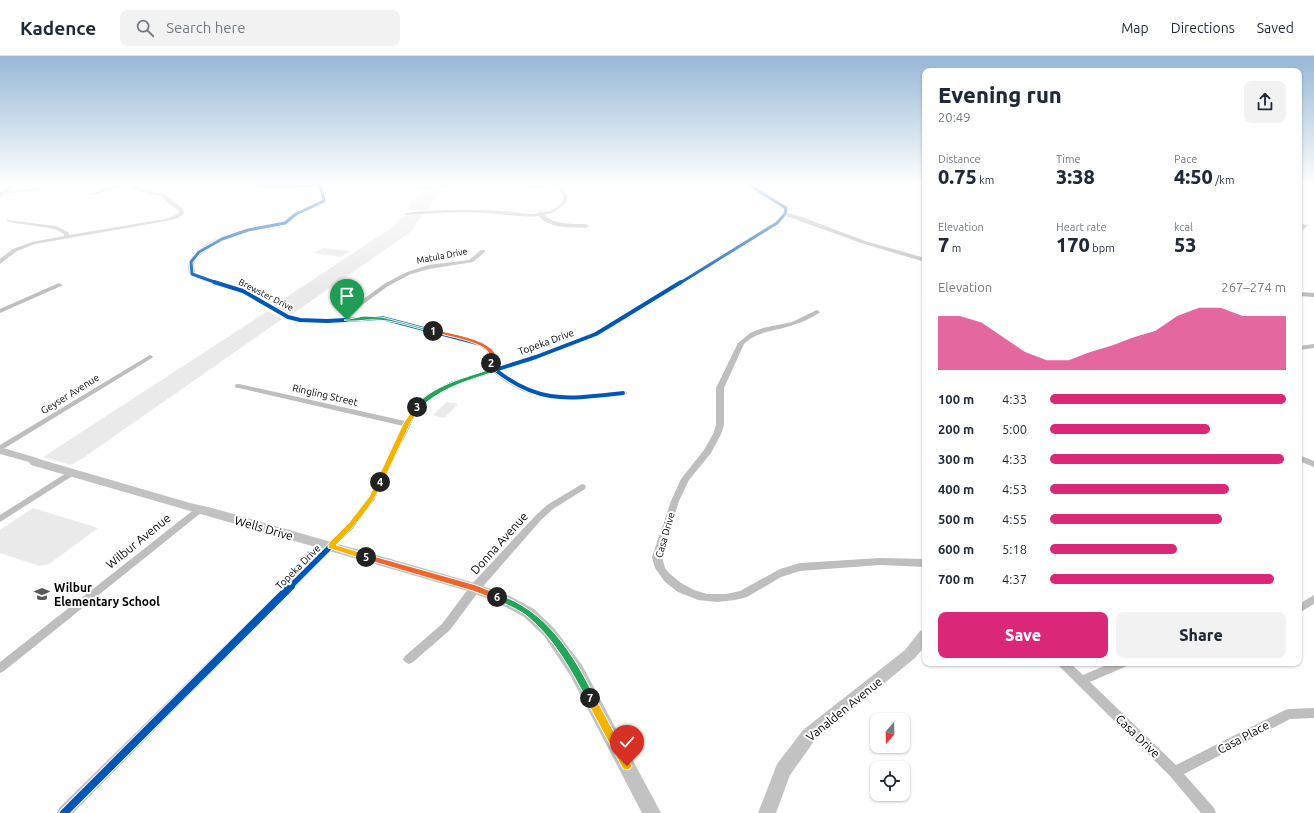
<!DOCTYPE html>
<html lang="en">
<head>
<meta charset="utf-8">
<style>
	:root { --surface:#fff; --page:#f2f2f3; --text:#1f2937; --muted:#747a83; --line:#e0e1e3; --accent:#db2777 }
	body { margin:0; font-family:Ubuntu,sans-serif; background:var(--page); color:var(--text); height:100vh; display:flex; flex-direction:column; font-size:15px; white-space:nowrap }
	* { box-sizing:border-box; margin:0 }
	p { font-size:13px; color:var(--muted) }
	.icon { flex:none; width:22px; height:22px; fill:none; stroke:currentColor; stroke-width:2; stroke-linecap:round; stroke-linejoin:round }
	.map { position:relative; flex:1; overflow:hidden }
	.drawer { position:absolute; left:922px; top:12px; width:380px; height:598px; display:flex; flex-direction:column; background:var(--surface); border-radius:8px; box-shadow:0 1px 3px #0004 }
	.drawer>* { flex:none }
	.needle { width:26px; rotate:200deg }
	.controls { position:absolute; left:870px; top:657px; display:grid; gap:8px }
	.controls a { display:grid; place-items:center; width:40px; height:40px; border-radius:8px; background:var(--surface); box-shadow:0 1px 3px #0004; font-size:20px }
	.pin { position:absolute; display:grid; place-items:center; width:34px; height:34px; color:#fff; margin:-41px -17px; border-radius:50% 50% 50% 0; rotate:-45deg; box-shadow:0 0 4px #0007 }
	.pin .icon { rotate:45deg }
	.km { position:absolute; width:20px; height:20px; margin:-10px; border-radius:50%; background:#222; color:#fff; font-size:11px; line-height:20px; text-align:center }
	.round { display:grid; place-items:center; flex:none; width:42px; height:42px; border-radius:8px; background:var(--page) }
	.summary { display:flex; align-items:center; justify-content:space-between; height:68px; padding:0 16px }
	h1 { font-size:22px; font-weight:800; line-height:30px }
	.metrics { display:grid; grid-template-columns:repeat(3,1fr); gap:6px; height:68px; padding:4px 16px }
	.metrics div { display:grid; align-content:center }
	.metrics b { font-size:20px; font-weight:800 }
	.metrics small { font-size:11px; font-weight:400 }
	.metrics p { font-size:11px }
	.chart { height:112px; padding:8px 16px }
	.chart p { display:flex; justify-content:space-between }
	.chart svg { width:100%; height:72px; margin-top:4px; fill:var(--accent); opacity:.7 }
	.primary-button { display:flex; gap:8px; margin-top:auto; padding:8px 16px }
	.primary-button a { flex:1; height:46px; border-radius:8px; background:var(--accent); color:#fff; font-size:16px; font-weight:800; line-height:46px; text-align:center }
	.primary-button a+a { background:var(--page); color:var(--text) }
	ul { padding:0 16px; list-style:none; font-size:13px }
	li { display:grid; grid-template-columns:64px 48px 1fr; align-items:center; height:30px }
	li i { height:10px; border-radius:5px; background:var(--accent) }
	header { display:flex; align-items:center; gap:24px; box-sizing:border-box; height:56px; padding:0 20px; background:var(--surface); border-bottom:1px solid var(--line) }
	header strong { font-size:19px }
	nav { display:flex; gap:22px; margin-inline-start:auto; font-size:14px }
	.search { width:280px; height:36px; background:var(--page); display:flex; align-items:center; gap:10px; box-sizing:border-box; padding:0 14px; border-radius:8px; color:var(--muted); font-size:15px }
	.map>svg:first-child { display:block }
</style>
</head>
<body>
<header>
<strong>Kadence</strong>
<div class="search"><svg class="icon" aria-label="search" viewBox="0 0 24 24"><circle cx="10" cy="10" r="6"/><path d="M15 15l6 6"/></svg>Search here</div>
<nav><a>Map</a><a>Directions</a><a>Saved</a></nav>
</header>
<div class="map">
<svg width="1314" height="757" viewBox="0 0 1314 757">
	<rect width="100%" height="100%" fill="#fff"/>
	<path fill="#eaeaea" d="M442 133 427 154H406L421 134Z
		M424 157 409 177 291 259 273 250 390 173 401 161Z
		M323 192 350 195 341 201 314 197Z
		M268 255 282 263 83 402 71 409 43 401Z
		M447 346 458 348 444 362 433 359Z
		M33 452 98 472 49 508 40 510 0 497V474Z"/>
	<g fill="none" stroke-linecap="round" stroke-linejoin="round">
		<path fill="#bebebe" fill-rule="evenodd" d="M50 127H57L32 135 0 138V136L32 133Z
			M129 127H135L134 130 136 131 164 138 183 153 184 157 178 162 166 165 35 188 17 195 0 208V203L13 193 32 186 64 180V178L55 173 9 166 7 165V164L56 170 68 176 69 179 165 163 174 160 179 157V155L160 140 132 133 130 130 115 132 90 140 88 139 112 130Z
			M249 127 275 130 317 128 323 132 326 145 298 159 287 168 245 176 216 188 196 202 194 208 195 217C210 225 228 227 244 233 253 237 262 244 270 249 297 265 314 264 344 262V259L350 253 384 228 407 216 428 209 469 204 481 194H485V196L473 206 429 213 411 218 388 230 354 255 350 259V261L382 260 483 287C500 296 491 299 497 311L534 300 594 277 775 166 783 158 784 153 744 127H749L788 151V157L802 161 865 185 925 202V206L861 187 786 160 779 168 598 279 538 302 501 315C539 347 577 340 623 335H626L627 337 626 339C616 341 605 341 595 342 556 346 525 343 494 317L454 330 432 342 417 356 376 442 354 472 73 757H57L59 752 348 468 368 441 403 370 239 332H236L235 330 236 328H239L405 365C422 331 457 324 490 313L488 311 487 296 479 289 382 264 327 267 300 266 286 262 241 236 198 223 190 219C178 192 232 176 251 172 261 169 274 170 284 165 289 163 292 158 296 156 304 152 313 148 322 144L319 133 316 130 267 132Z
			M397 127H405L420 131 468 127 543 130 564 127H579L561 130 568 140 566 147 554 156 544 159C555 169 572 168 586 168L589 170 586 172C572 171 548 173 539 160 522 162 504 158 487 157 460 155 433 157 406 159L404 158 406 157C442 153 477 153 513 156 521 157 533 160 540 156 546 158 563 151 563 142 563 138 560 134 557 131 530 134 503 130 477 129 450 129 421 139 397 127Z
			M876 127H884L888 129 886 130Z
			M1303 168 1308 169 1299 178V173Z
			M59 227 62 229 61 230 0 257V253Z
			M1299 236 1314 237V241L1299 240Z
			M817 254 820 256 819 257C812 261 804 266 796 268 778 275 758 274 744 288L724 332V369L721 378 711 397 689 424 679 445 662 501 665 512 669 517 681 527 694 534 707 538H726L740 535 780 513 800 507 880 502 925 503V511L880 509 800 515 781 521 747 541 735 544 717 546 698 544 678 536 665 526 655 512 652 501 671 445 681 423 704 394 713 378 716 369V332L738 287 750 277 763 272 792 266Z
			M1314 288V292L1299 294V290Z
			M150 299 152 300 153 301 152 302 0 395V389Z
			M1299 399 1314 405V411L1299 405Z
			M71 414 74 415 75 417 74 419 0 466V459Z
			M582 428 585 429 586 431 585 433 553 453 541 464 479 535 450 574 413 606 409 608 405 606 403 603 405 600 442 568 471 529 535 460 547 449Z
			M199 451 202 452 204 454 202 456 4 615 0 617V606L196 452Z
			M1314 539V548L1299 557V548Z
			M1057 607H1070L1083 619 1111 607H1129L1127 610 1090 626 1176 709 1285 654 1289 653 1314 652V662L1290 663 1184 718 1214 752 1216 757H1201L1170 720 1059 610Z"/>
		<path fill="#c2c2c2" fill-rule="evenodd" d="M13 127H20L0 142V137Z
			M0 391 37 402 39 403 190 447 212 452 475 527 510 540 534 553 554 572 582 609 661 757H642L570 619 544 580 524 561 500 548 471 536 31 409 29 406 0 398Z
			M925 573V590L915 602 815 684 790 719 776 757H758L777 708 803 674 905 594 920 575Z"/>
		<defs>
			<path id="cycleway-far3" d="M217 227 192 218 191 206 199 196 222 183 248 174 285 167 296 158 324 145 321 132 317 129 267 131 251 127
				M680 227 777 167 785 158 786 152 746 127"/>
			<path id="cycleway-far2" d="M214 226 243 235 288 261 300 264 327 265 382 262 481 288 491 295 492 311C537 349 568 343 623 337
				M412 358 429 340 451 328 536 301 596 278 681 226"/>
			<path id="cycleway-far1" d="M290 531 351 470 372 442 413 357"/>
			<path id="cycleway" d="M64 757 291 530"/>
		</defs>
		<use href="#cycleway-far3" stroke="#fff" stroke-width="4.5"/>
		<use href="#cycleway-far2" stroke="#fff" stroke-width="6"/>
		<use href="#cycleway-far1" stroke="#fff" stroke-width="8"/>
		<use href="#cycleway" stroke="#fff" stroke-width="10"/>
		<use href="#cycleway-far3" stroke="#0057b8" stroke-width="3"/>
		<use href="#cycleway-far2" stroke="#0057b8" stroke-width="4"/>
		<use href="#cycleway-far1" stroke="#0057b8" stroke-width="5.5"/>
		<use href="#cycleway" stroke="#0057b8" stroke-width="8"/>
	</g>
	<linearGradient id="sky" x2="0" y2="1"><stop stop-color="#96b7d6"/><stop offset="0.55" stop-color="#fff"/><stop offset="1" stop-color="#fff" stop-opacity="0"/></linearGradient>
	<rect width="1314" height="233" fill="url(#sky)"/>
	<path fill="#22a559" stroke="#fff" d="M364 260 382 261 435 275 433 276C414 272 394 264 375 264 368 263 349 267 344 264Z"/>
	<path fill="#f0652b" stroke="#fff" d="M433 273C451 278 485 282 495 297L494 307 489 308C488 304 490 299 488 296 483 286 442 279 431 276V274Z"/>
	<path fill="#22a559" stroke="#fff" d="M491 305 494 307 497 315C467 325 442 331 419 353L414 351C433 329 464 322 491 313L488 307Z"/>
	<path fill="#f5b400" stroke="#fff" d="M417 349 420 351 410 368 383 426 382 427H377L376 426 403 368 415 350Z"/>
	<path fill="#f5b400" stroke="#fff" d="M380 423 383 426C372 450 355 470 336 489L369 499V503L366 504 328 492V488L348 468 369 441 377 424Z"/>
	<path fill="#f0652b" stroke="#fff" d="M366 498 476 529 500 539 501 541 497 544 473 535 364 503 362 501Z"/>
	<path fill="#22a559" stroke="#fff" d="M497 538C545 553 574 598 595 642L594 644H587C571 614 554 582 527 560 518 553 505 548 494 543L493 541Z"/>
	<path fill="#f5b400" stroke="#fff" d="M590 637 594 639 630 706 632 710 630 713 627 714 623 713 585 642 587 639Z"/>
	<defs>
		<symbol id="school-bare" viewBox="-9 -9 18 18"><path d="M0-5L7-2L0 1L-7-2ZM-4 1L0 2.5L4 1V4Q0 6-4 4Z" fill="#595959" stroke="#fff" stroke-width="2.5" paint-order="stroke"/></symbol>
	</defs>
	<g fill-rule="evenodd">
		<use href="#school-bare" x="31" y="527" width="22" height="22"/>
	</g>
	<g text-anchor="middle" dominant-baseline="central" stroke-width="4" stroke-linejoin="round" paint-order="stroke">
		<g font-size="9" fill="#000" stroke="#fff">
			<text transform="translate(442 200) rotate(-11)">Matula Drive</text>
			<text transform="translate(266 239) rotate(27)">Brewster Drive</text>
		</g>
		<g font-size="10" fill="#000" stroke="#fff">
			<text transform="translate(546 286) rotate(-20)">Topeka Drive</text>
			<text transform="translate(70 338) rotate(-32)">Geyser Avenue</text>
			<text transform="translate(325 339) rotate(13)">Ringling Street</text>
			<text transform="translate(665 479) rotate(-74)">Casa Drive</text>
			<text transform="translate(298 511) rotate(-45)">Topeka Drive</text>
		</g>
		<g font-size="12" fill="#000" stroke="#fff">
			<text transform="translate(264 472) rotate(16)">Wells Drive</text>
			<text transform="translate(138 485) rotate(-39)">Wilbur Avenue</text>
			<text transform="translate(499 487) rotate(-48)">Donna Avenue</text>
			<text transform="translate(844 653) rotate(-39)">Vanalden Avenue</text>
			<text transform="translate(1138 680) rotate(44)">Casa Drive</text>
			<text transform="translate(1243 681) rotate(-28)">Casa Place</text>
		</g>
		<g font-size="12" font-weight="bold" fill="#000" stroke="#fff" text-anchor="start">
			<text x="54" y="531">Wilbur<tspan x="54" dy="14">Elementary School</tspan></text>
		</g>
	</g>
</svg>
<div class="controls">
<a><svg class="needle" viewBox="-14 -14 28 28"><path d="M0-13l5 13h-10z" fill="#e53935"/><path d="M0 13l5-13h-10z" fill="#747a83"/></svg></a>
<a><svg class="icon" aria-label="locate" viewBox="0 0 24 24"><circle cx="12" cy="12" r="6"/><path d="M12 2v4M12 18v4M2 12h4M18 12h4"/></svg></a>
</div>
<div class="pin" style="left:347px;top:264px;background:#1e9e55"><svg class="icon" aria-label="arrive" viewBox="0 0 24 24"><path d="M6 21V4h12l-3 4 3 4H6"/></svg></div>
<div class="pin" style="left:627px;top:710px;background:#d93025"><svg class="icon" aria-label="check" viewBox="0 0 24 24"><path d="M5 12l5 5 9-10"/></svg></div>
<b class="km" style="left:433px;top:275px">1</b>
<b class="km" style="left:491px;top:307px">2</b>
<b class="km" style="left:417px;top:351px">3</b>
<b class="km" style="left:380px;top:426px">4</b>
<b class="km" style="left:366px;top:501px">5</b>
<b class="km" style="left:497px;top:541px">6</b>
<b class="km" style="left:590px;top:642px">7</b>
<section class="drawer">
<div class="summary"><div><h1>Evening run</h1><p>20:49</p></div><a class="round"><svg class="icon" aria-label="share" viewBox="0 0 24 24"><path d="M12 15V3M7 8l5-5 5 5M5 13v7h14v-7"/></svg></a></div>
<div class="metrics">
<div><p>Distance</p><b>0.75<small> km</small></b></div>
<div><p>Time</p><b>3:38</b></div>
<div><p>Pace</p><b>4:50<small> /km</small></b></div>
</div>
<div class="metrics">
<div><p>Elevation</p><b>7<small> m</small></b></div>
<div><p>Heart rate</p><b>170<small> bpm</small></b></div>
<div><p>kcal</p><b>53</b></div>
</div>
<div class="chart"><p><span>Elevation</span>267–274 m</p>
<svg viewBox="0 0 160 44" preserveAspectRatio="none"><path d="M0 44V11L10 11L20 15L30 24L40 33L50 38L60 38L70 33L80 29L90 24L100 20L110 11L120 6L130 6L140 11L150 11L160 11V44z"/></svg>
</div>
<ul>
<li><b>100 m</b>4:33<i style="width:100%"></i></li>
<li><b>200 m</b>5:00<i style="width:68%"></i></li>
<li><b>300 m</b>4:33<i style="width:99%"></i></li>
<li><b>400 m</b>4:53<i style="width:76%"></i></li>
<li><b>500 m</b>4:55<i style="width:73%"></i></li>
<li><b>600 m</b>5:18<i style="width:54%"></i></li>
<li><b>700 m</b>4:37<i style="width:95%"></i></li>
</ul>
<div class="primary-button"><a>Save</a><a>Share</a></div>
</section>
</div>
</body>
</html>
